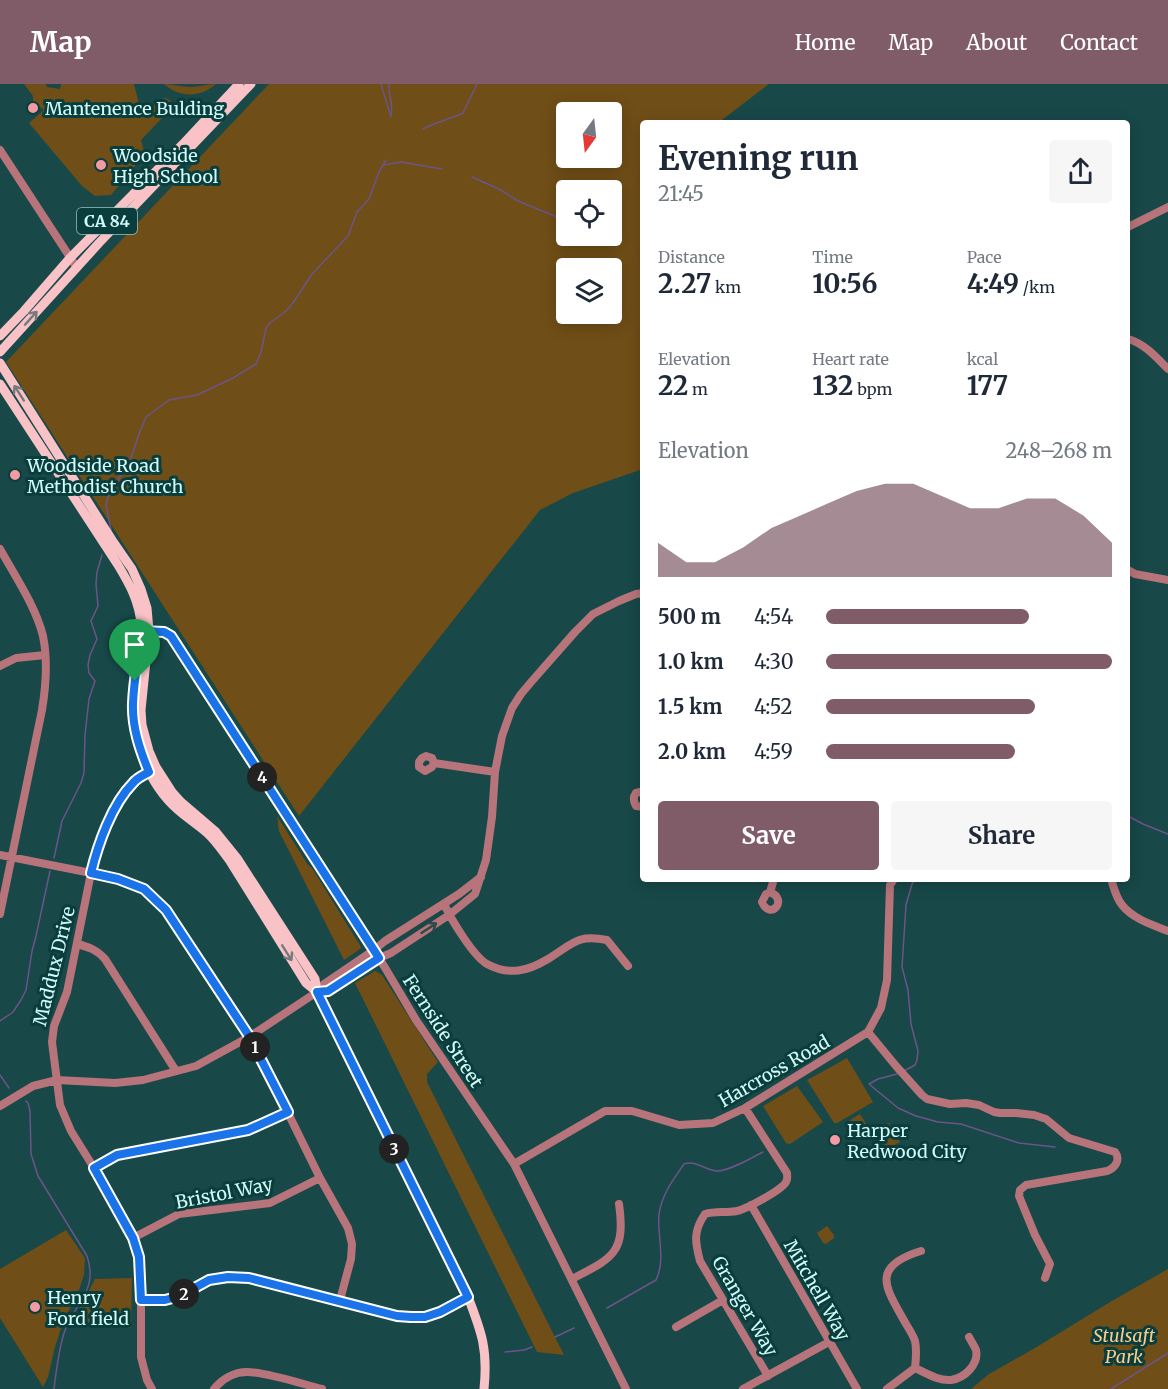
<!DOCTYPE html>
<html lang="en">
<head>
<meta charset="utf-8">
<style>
	:root { --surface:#fff; --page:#f6f6f7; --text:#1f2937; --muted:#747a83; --accent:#7f5c67 }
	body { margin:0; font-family:Merriweather,serif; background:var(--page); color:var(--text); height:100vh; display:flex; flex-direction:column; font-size:22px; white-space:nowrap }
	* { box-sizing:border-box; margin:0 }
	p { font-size:20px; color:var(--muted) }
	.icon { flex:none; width:33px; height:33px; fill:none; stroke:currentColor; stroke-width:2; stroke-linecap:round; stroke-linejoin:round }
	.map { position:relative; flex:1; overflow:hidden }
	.panel { position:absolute; left:640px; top:36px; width:490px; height:762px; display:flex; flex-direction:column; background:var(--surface); border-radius:6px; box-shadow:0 3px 15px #0003 }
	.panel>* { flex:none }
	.needle { width:39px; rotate:195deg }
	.buttons { position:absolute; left:556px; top:18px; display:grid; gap:12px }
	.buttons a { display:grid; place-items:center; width:66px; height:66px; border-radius:6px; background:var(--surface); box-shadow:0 3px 15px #0003; font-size:30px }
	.pin { position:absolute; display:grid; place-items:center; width:51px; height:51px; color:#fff; margin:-62px -26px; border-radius:50% 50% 50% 0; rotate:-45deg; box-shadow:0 0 6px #0007 }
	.pin .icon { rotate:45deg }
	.km { position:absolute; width:30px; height:30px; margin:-15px; border-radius:50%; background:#222; color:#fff; font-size:16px; line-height:30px; text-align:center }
	.round { display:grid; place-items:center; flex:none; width:63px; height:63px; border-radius:6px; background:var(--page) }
	.headline { display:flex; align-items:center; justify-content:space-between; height:102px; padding:0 18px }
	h1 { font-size:33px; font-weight:700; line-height:45px }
	.stats { display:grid; grid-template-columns:repeat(3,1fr); gap:9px; height:102px; padding:6px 18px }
	.stats div { display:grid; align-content:center }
	.stats b { font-size:26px; font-weight:700 }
	.stats small { font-size:16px; font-weight:400 }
	.stats p { font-size:16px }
	.chart { height:168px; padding:12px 18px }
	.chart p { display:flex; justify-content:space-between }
	.chart svg { width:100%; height:108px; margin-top:6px; fill:var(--accent); opacity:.7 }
	.button { display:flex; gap:12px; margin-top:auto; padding:12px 18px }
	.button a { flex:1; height:69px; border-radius:6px; background:var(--accent); color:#fff; font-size:24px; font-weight:700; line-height:69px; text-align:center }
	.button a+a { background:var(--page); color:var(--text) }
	ul { padding:0 18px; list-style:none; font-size:20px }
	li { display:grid; grid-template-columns:96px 72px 1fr; align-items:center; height:45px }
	li i { height:15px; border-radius:8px; background:var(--accent) }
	header { display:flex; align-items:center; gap:36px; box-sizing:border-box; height:84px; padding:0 30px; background:var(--accent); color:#fff }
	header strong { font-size:28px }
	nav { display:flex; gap:33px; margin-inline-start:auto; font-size:21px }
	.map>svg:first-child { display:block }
</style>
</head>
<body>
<header>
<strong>Map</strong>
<nav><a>Home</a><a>Map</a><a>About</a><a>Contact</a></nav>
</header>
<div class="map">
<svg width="1168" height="1305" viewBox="0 0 1168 1305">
	<rect width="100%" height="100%" fill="#184848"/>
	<path fill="#704e17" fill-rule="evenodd" d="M46 0 47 3 60 5 61 0H134L139 20 142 23 148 22V25L154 23V20L163 18 162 15 166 14 171 17 167 27 165 24H161L158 27 163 33 141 56 145 70 111 111 95 112 82 102 29 39 44 26 33 17V12L24 0Z
		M164 0C174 0 182 3 190 3 199 3 207 0 216 0 200 14 180 14 164 0Z
		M269 0H769L718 39H644L643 385 573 409 540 426 299 732 6 278ZM567 28H612V74H567ZM567 106H612V152H567ZM567 184H612V230H567Z
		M277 732 308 781 312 784 361 863 360 865 344 876 283 755 279 747Z
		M375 887 382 891 438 978 427 990V998L564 1271 537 1268 355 899Z
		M847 974 873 1018 837 1039H834L807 996Z
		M797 1002 823 1038 790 1060 786 1059 763 1022Z
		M860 1030 871 1048 860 1054 850 1036Z
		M889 1039 900 1058 887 1065 876 1044Z
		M827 1142 834 1151V1154L826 1160 823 1159 817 1149Z
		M66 1146 85 1174 84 1191 77 1212 64 1235 55 1263 48 1293 43 1303 0 1234V1185Z
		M1168 1185V1305H971L989 1290 1035 1264 1110 1218Z
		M132 1194 131 1244 71 1241 95 1195Z"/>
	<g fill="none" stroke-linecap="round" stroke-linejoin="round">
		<path stroke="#6d5488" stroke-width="1.5" d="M381 0 391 33
			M389 0C388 11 394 20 391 31
			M423 45C436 38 450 35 463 29L477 0
			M384 81 401 78 442 85
			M472 93 499 105 518 117 567 137
			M111 446 106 421 108 413 131 374 139 350 146 333 169 316 197 311 233 294 256 280 261 268 266 244 270 239 286 227 293 219 312 190 348 152 357 128 369 115 379 88 386 76
			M1128 732 1143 740 1168 750
			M54 774 62 737 81 699 84 689 85 651 89 615 95 597 89 589 88 581 90 571 97 555 91 537 98 522 96 500 97 488 102 471
			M0 937 13 928 21 916 26 906 32 867 36 852 50 787
			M904 987 915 981 917 976 918 967 911 940 908 906 902 883 906 821 912 800 915 795
			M897 990 878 995 869 1000 898 1024 916 1032 938 1038 961 1040 1019 1059 1055 1063
			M0 991 9 1004
			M26 1017 28 1019 30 1027 31 1070 38 1092 87 1172C99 1207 74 1219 64 1249 59 1266 56 1288 54 1305
			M607 1224 656 1196C666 1176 657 1151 659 1130 662 1110 673 1096 684 1080 697 1076 704 1086 717 1087 730 1087 751 1074 763 1068
			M555 1253 574 1244
			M505 1268 524 1266 532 1263
			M1111 1305 1168 1269"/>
		<path stroke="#b7747a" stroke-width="8" d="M0 66 77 184
			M1128 143 1168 123
			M1128 255C1145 260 1156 273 1168 285
			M0 465C15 492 36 523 43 552 48 577 46 602 42 626L0 830
			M1128 486 1135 490 1168 496
			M146 547 164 548 171 552 384 882 416 936 514 1080 626 1305
			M0 582 16 574 45 571
			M434 679 432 683 425 687 419 683V678L422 674 426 672 432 674 434 679 495 688
			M644 707 636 709C633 713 633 717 636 722L644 723
			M0 771 91 789 118 796 144 805 166 826 255 962 320 1094 348 1144 352 1160 351 1175 340 1216
			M1111 795C1114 804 1116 814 1122 821 1133 835 1153 841 1168 847
			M770 808C789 816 770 837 762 818L766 810 770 808 774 795
			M444 820C451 835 473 872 487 880 509 892 528 887 548 875 573 860 576 850 607 856L628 882
			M77 860C89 863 97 866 105 875L176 987
			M317 908 328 907 379 874 391 869 449 831 475 810 486 776 492 733 495 688 502 652 512 624 521 610 532 597 575 548 593 530 619 517 636 510 644 509
			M868 948 896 982 922 1011 927 1015 950 1020 966 1019 979 1021 994 1028 1000 1029H1016L1034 1031 1046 1035 1069 1054 1115 1068C1121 1076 1115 1084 1107 1087L1026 1101 1020 1106 1019 1112 1035 1151 1050 1180 1045 1194
			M0 1022 33 1002 57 996 115 999 143 996 196 982 249 953 317 908 324 900 374 866 385 857 459 810 481 793
			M745 1024 787 1089C787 1093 788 1095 786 1098 782 1106 746 1125 737 1127 726 1129 715 1127 705 1130 693 1147 695 1158 700 1177L768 1292
			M514 1080 605 1027H632L679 1041 713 1039 745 1024 868 948 881 924 887 896 890 801 894 795
			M94 1084 117 1071 248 1046 288 1027
			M751 1121 857 1305
			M133 1154 179 1130 270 1119 320 1094
			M572 1195C612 1174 626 1170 619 1120
			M141 1216 165 1217 180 1212 209 1196 228 1193 249 1194 397 1232C428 1235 442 1229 468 1213
			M676 1243 723 1216
			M915 1284C916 1275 917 1266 915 1257 913 1251 909 1245 906 1240 886 1204 869 1183 921 1167
			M915 1284C926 1289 938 1297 951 1296 965 1294 979 1280 976 1266 974 1261 971 1257 969 1253
			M152 1305 147 1296 141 1273V1216L139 1173 133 1154 94 1084 71 1047 60 1021 52 958 54 942 67 908 91 789 101 754 121 714 134 697 152 686
			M214 1305C222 1295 234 1288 247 1288 267 1288 302 1300 322 1305
			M743 1305 829 1258
			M887 1305 915 1284"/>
		<path stroke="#f9c2c6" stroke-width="9" d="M0 252 24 227 70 174 183 60 239 0
			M0 268 99 159 251 0
			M0 279 112 456 132 485 141 505 147 524 149 547 141 626 142 641 149 667 156 683 172 708 181 718 216 748 237 774 315 895 317 908 468 1213C482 1249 488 1266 484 1305
			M0 300 118 481C130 501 139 517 141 540 142 552 139 565 138 577 134 608 131 638 141 668 148 689 161 711 178 726 187 734 198 741 207 749 216 757 223 768 230 777L306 899 317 908"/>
	</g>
	<defs><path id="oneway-shaft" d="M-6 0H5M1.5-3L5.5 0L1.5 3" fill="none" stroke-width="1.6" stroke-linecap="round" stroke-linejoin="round" transform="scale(1.5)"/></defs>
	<g stroke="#76797b">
		<use href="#oneway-shaft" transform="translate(31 234) rotate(-48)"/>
		<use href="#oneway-shaft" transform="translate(19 309) rotate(-123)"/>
		<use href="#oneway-shaft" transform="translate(287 869) rotate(58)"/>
	</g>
	<use stroke="#2d4949" href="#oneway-shaft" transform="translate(429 844) rotate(-33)"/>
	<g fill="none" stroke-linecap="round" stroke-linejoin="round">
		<defs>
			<path id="route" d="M141 547 164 548 171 552 379 874 328 907 317 908 468 1213 440 1228 425 1233H411L397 1232 249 1194 228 1193 209 1196 180 1212 165 1216H141L139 1173 133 1154 94 1084 117 1071 248 1046 288 1028 249 952 166 826 144 805 118 795 91 789C98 760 112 720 133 699 137 694 144 691 149 688 140 666 132 643 133 619 134 595 139 571 141 547Z"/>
		</defs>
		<use href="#route" stroke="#fff" stroke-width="12"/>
		<use href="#route" stroke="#1a73e8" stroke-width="8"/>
	</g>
	<g fill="#f49aa2" stroke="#0a3e3d" stroke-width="2">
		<circle cx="33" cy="24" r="6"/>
		<circle cx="101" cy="81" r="6"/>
		<circle cx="15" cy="391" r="6"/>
		<circle cx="835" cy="1056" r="6"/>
		<circle cx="35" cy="1223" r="6"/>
	</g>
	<g text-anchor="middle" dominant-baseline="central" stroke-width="6" stroke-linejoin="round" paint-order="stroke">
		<rect fill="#0a3e3d" stroke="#96c2c1" stroke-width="1.5" x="77" y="124" width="60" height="26" rx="4.5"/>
		<g font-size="16" font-weight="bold" fill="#d2fbfa">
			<text x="107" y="137">CA 84</text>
		</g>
		<g font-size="18" fill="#d2fbfa" stroke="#0a3e3d" text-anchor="start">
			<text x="45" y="24">Mantenence Bulding</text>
			<text x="113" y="71">Woodside<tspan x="113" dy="21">High School</tspan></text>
			<text x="27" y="381">Woodside Road<tspan x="27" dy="21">Methodist Church</tspan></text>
			<text x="847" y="1046">Harper<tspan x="847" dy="21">Redwood City</tspan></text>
			<text x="47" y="1213">Henry<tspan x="47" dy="21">Ford field</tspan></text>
		</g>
		<g font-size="18" fill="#d2fbfa" stroke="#0a3e3d">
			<text transform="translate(54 882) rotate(-76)">Maddux Drive</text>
			<text transform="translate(443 947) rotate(57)">Fernside Street</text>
			<text transform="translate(774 987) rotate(-30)">Harcross Road</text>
			<text transform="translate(224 1109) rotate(-11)">Bristol Way</text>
			<text transform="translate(817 1206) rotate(60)">Mitchell Way</text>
			<text transform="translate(745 1222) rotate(60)">Granger Way</text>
		</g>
		<g font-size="18" font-style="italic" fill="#facc8f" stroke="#0a3e3d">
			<text x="1124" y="1251">Stulsaft<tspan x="1124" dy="21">Park</tspan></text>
		</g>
	</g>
</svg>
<div class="buttons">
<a><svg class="needle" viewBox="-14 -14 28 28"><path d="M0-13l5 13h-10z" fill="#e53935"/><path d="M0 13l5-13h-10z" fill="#747a83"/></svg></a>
<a><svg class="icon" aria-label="locate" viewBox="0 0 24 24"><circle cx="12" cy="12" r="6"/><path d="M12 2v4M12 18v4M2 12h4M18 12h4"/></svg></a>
<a><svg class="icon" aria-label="layers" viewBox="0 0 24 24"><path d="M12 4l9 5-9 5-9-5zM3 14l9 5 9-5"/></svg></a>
</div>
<div class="pin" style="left:135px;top:597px;background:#1e9e55"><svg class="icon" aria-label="arrive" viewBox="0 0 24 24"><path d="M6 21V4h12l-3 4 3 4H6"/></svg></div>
<b class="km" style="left:255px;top:963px">1</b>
<b class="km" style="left:184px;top:1210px">2</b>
<b class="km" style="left:394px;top:1065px">3</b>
<b class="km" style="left:262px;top:693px">4</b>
<section class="panel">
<div class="headline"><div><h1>Evening run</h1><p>21:45</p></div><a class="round"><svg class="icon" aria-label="share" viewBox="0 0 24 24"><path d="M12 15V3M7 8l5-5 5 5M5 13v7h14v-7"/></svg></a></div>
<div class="stats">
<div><p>Distance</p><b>2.27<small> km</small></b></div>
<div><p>Time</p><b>10:56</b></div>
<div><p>Pace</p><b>4:49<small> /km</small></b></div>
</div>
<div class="stats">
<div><p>Elevation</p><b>22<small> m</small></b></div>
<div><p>Heart rate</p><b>132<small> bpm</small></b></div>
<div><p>kcal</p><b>177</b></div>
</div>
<div class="chart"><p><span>Elevation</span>248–268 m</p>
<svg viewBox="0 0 160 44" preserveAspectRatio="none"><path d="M0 44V30L10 38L20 38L30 32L40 24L50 19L60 14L70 9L80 6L90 6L100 11L110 16L120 16L130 12L140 12L150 19L160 30V44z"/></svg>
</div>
<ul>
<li><b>500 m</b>4:54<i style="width:71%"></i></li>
<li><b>1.0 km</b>4:30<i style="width:100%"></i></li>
<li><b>1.5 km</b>4:52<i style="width:73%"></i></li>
<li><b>2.0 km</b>4:59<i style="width:66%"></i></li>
</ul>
<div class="button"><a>Save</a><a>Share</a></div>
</section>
</div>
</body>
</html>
